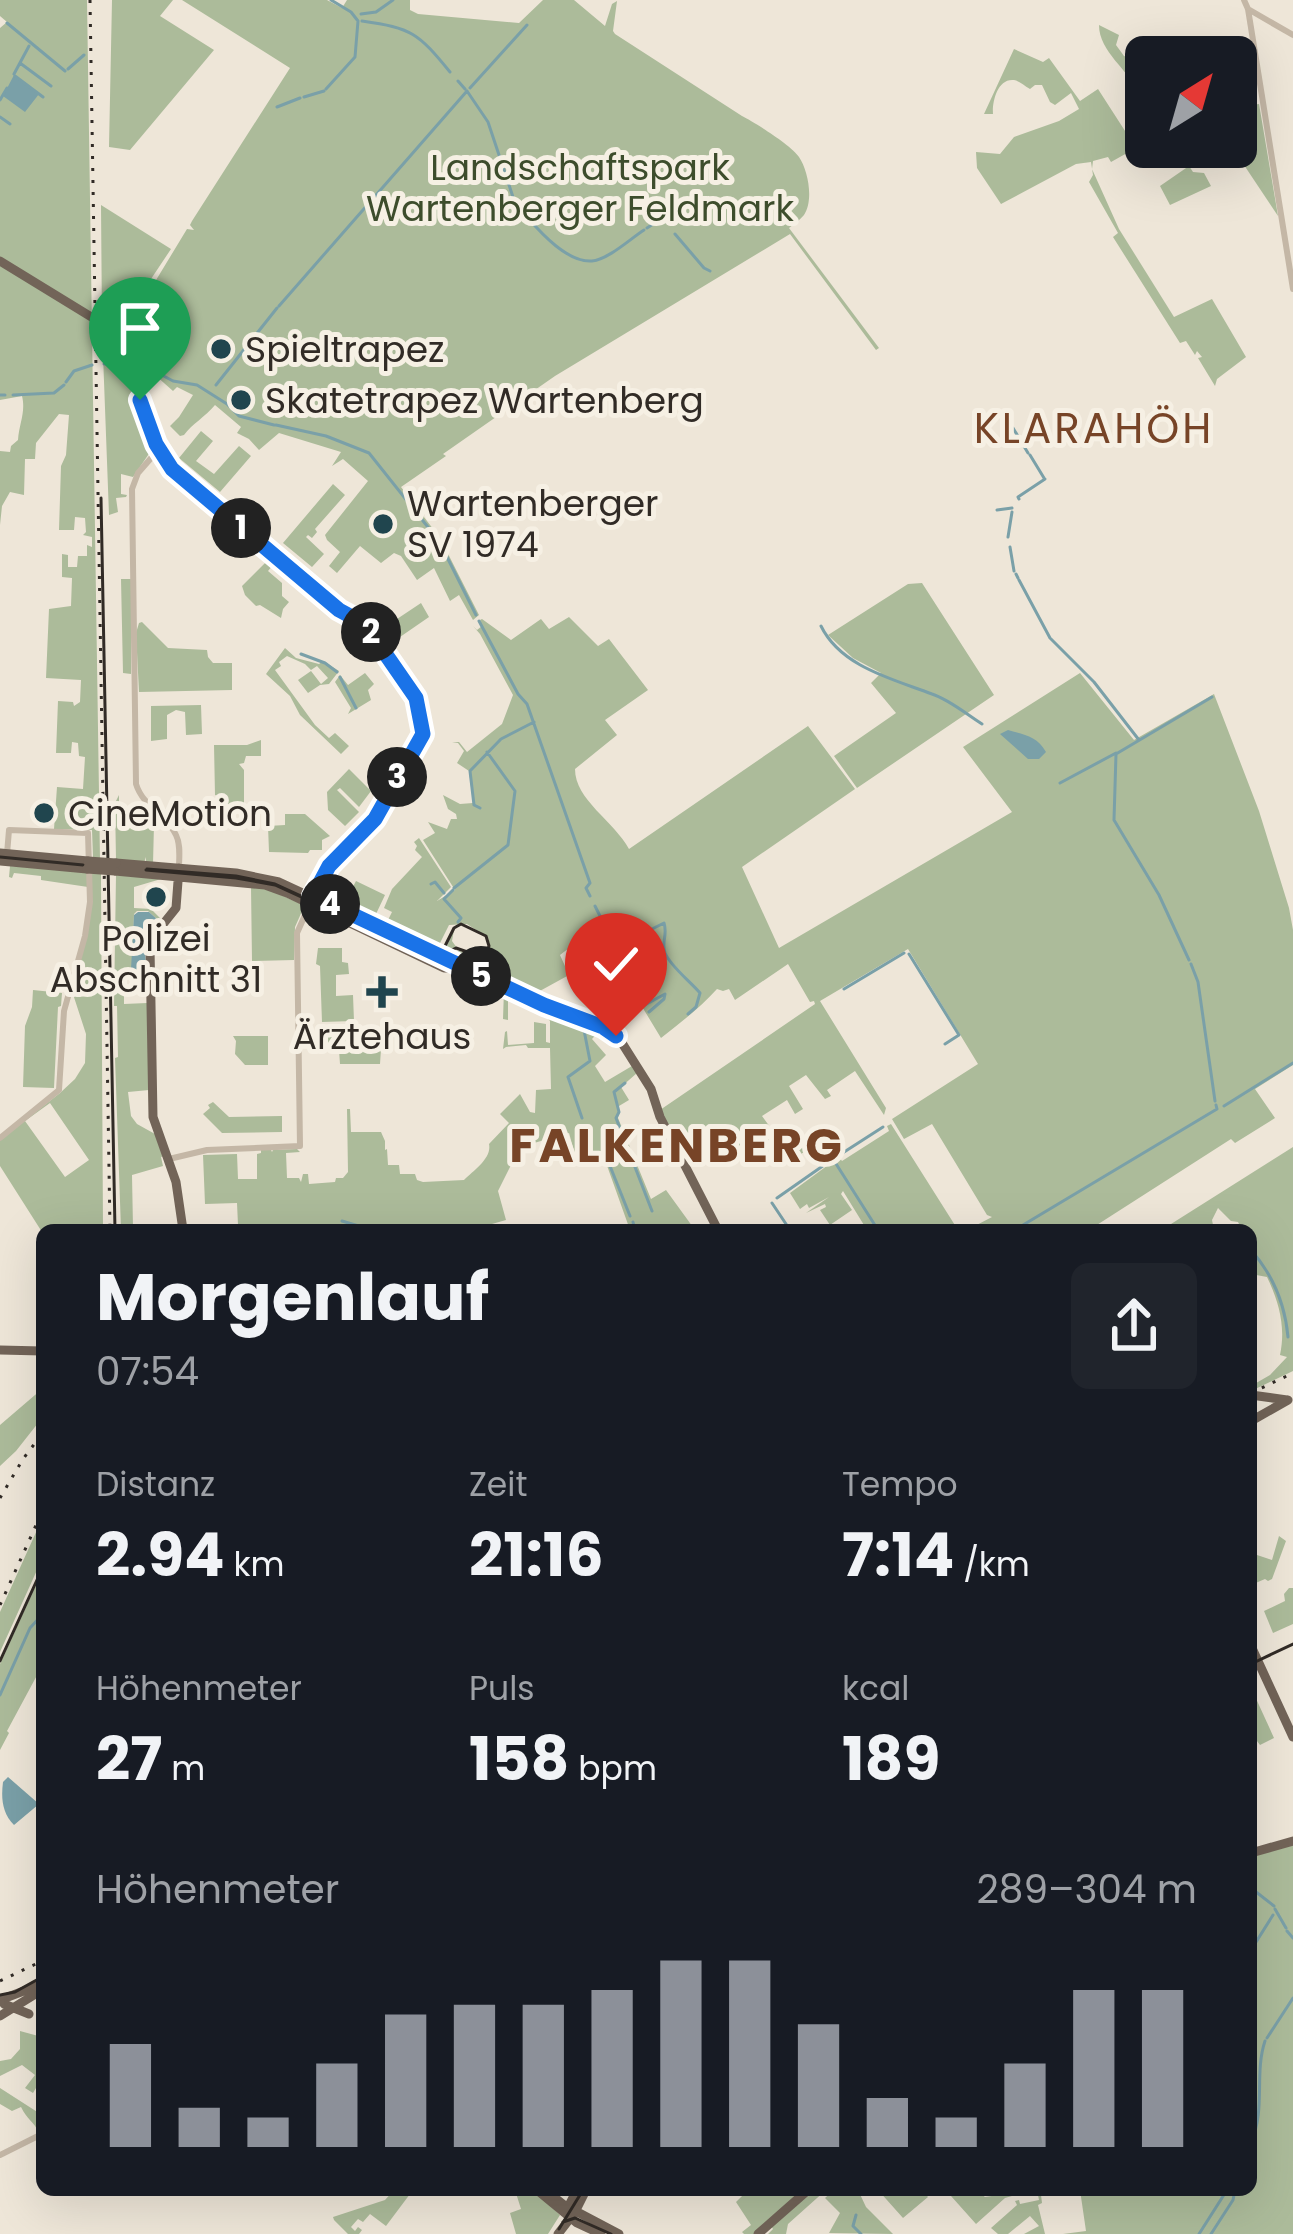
<!DOCTYPE html>
<html lang="de">
<head>
<meta charset="utf-8">
<style>
	:root { --surface:#171b24; --page:#20242c; --text:#f1f3f6; --muted:#9ea1a6; --accent:#8c9099 }
	body { margin:0; font-family:Poppins,sans-serif; background:var(--page); color:var(--text); height:100vh; display:flex; flex-direction:column; font-size:45px; white-space:nowrap }
	* { box-sizing:border-box; margin:0 }
	p { font-size:39px; color:var(--muted) }
	.icon { flex:none; width:66px; height:66px; fill:none; stroke:currentColor; stroke-width:2; stroke-linecap:round; stroke-linejoin:round }
	.map { position:relative; flex:1; overflow:hidden }
	.details { position:absolute; left:36px; top:1224px; width:1221px; height:972px; display:flex; flex-direction:column; background:var(--surface); border-radius:18px; box-shadow:0 12px 48px #0002 }
	.details>* { flex:none }
	.needle { width:78px; rotate:37deg }
	.controls { position:absolute; left:1125px; top:36px; display:grid; gap:24px }
	.controls a { display:grid; place-items:center; width:132px; height:132px; border-radius:18px; background:var(--surface); box-shadow:0 12px 48px #0002; font-size:60px }
	.pin { position:absolute; display:grid; place-items:center; width:102px; height:102px; color:#fff; margin:-123px -51px; border-radius:50% 50% 50% 0; rotate:-45deg; box-shadow:0 0 12px #0007 }
	.pin .icon { rotate:45deg }
	.km { position:absolute; width:60px; height:60px; margin:-30px; border-radius:50%; background:#222; color:#fff; font-size:33px; line-height:60px; text-align:center }
	.round { display:grid; place-items:center; flex:none; width:126px; height:126px; border-radius:18px; background:var(--page) }
	.head { display:flex; align-items:center; justify-content:space-between; height:204px; padding:0 60px }
	h1 { font-size:66px; font-weight:700; line-height:90px }
	.stats { display:grid; grid-template-columns:repeat(3,1fr); gap:18px; height:204px; padding:12px 60px }
	.stats div { display:grid; align-content:center }
	.stats b { font-size:60px; font-weight:700 }
	.stats small { font-size:33px; font-weight:400 }
	.stats p { font-size:33px }
	.chart { height:336px; padding:24px 60px }
	.chart p { display:flex; justify-content:space-between }
	.chart svg { width:100%; height:216px; margin-top:12px; stroke:var(--accent); stroke-width:6 }
	.map>svg:first-child { display:block }
</style>
</head>
<body>
<div class="map">
<svg width="1293" height="2234" viewBox="0 0 1293 2234">
	<rect width="100%" height="100%" fill="#eee6d8"/>
	<path fill="#acbb9a" fill-rule="evenodd" d="M0 0H87L100 860 93 857 92 830 54 829 57 787 83 789 85 757 79 756 78 743 72 742 71 753H56L58 701 73 702 74 706 80 702 81 680 46 678 49 609 71 606 72 578 62 577V554L68 555V567H77L78 556H87V545L92 547V537L83 535 86 532 85 518 75 517 74 530H59L61 466 66 455 69 415 59 414 36 443 35 459H25L24 495 10 492 2 506 0 525V451L10 452 11 446 18 440C19 424 26 412 22 396L0 400V28L7 22 0 16Z
		M112 0H173L160 16 214 50 130 150 109 147Z
		M182 0H327L342 8 347 0H410V10L418 14 519 23 543 0H574L605 26 612 4 617 1 613 31 615 34 742 116C754 122 791 145 799 157 808 170 814 200 804 215 800 220 794 224 789 228L879 348 876 350 790 234 555 376 443 454 446 456 401 487 440 538 479 615 473 620 459 595 450 601 434 568 417 580 401 556 394 553 381 563 360 546 337 573 329 566 340 552 327 540 325 535 368 481 343 459 332 466 341 452 279 433 259 450 249 439 237 433 241 427 215 405C205 417 192 424 184 435L180 436 170 426 179 417 193 395 177 387 173 391 155 375 152 377 142 369 131 371 127 360 131 358 126 352 147 295 187 229 194 230 190 225 192 221 290 68Z
		M1099 25 1119 35 1116 45 1124 56 1146 63V88L1138 92C1129 70 1099 52 1099 25Z
		M1014 49 1043 62 1049 58 1080 101 1098 89 1136 148 1111 162 1108 157 1093 161 1092 169 1119 229 1174 317 1212 299 1246 357 1217 379 1215 386 1198 358 1202 357 1197 351 1195 355 1186 341 1180 343 1113 237 1118 233 1089 182 1093 175 1091 162 1076 164 1001 204 977 168 976 152 1000 154 1014 137 1059 121 1079 109 1071 93 1055 105 1050 102 1042 85H1035L1030 89C1024 86 1020 81 1014 80 997 78 992 103 993 114H984Z
		M1259 104 1278 216 1232 147H1236V107Z
		M1189 166 1193 172 1204 173 1211 186 1170 205 1160 186Z
		M101 205 171 249 149 282 122 348 102 324Z
		M102 328 113 341 155 445 133 477 121 474V494L127 495 126 497 116 498 118 512 109 515Z
		M201 431 213 441 196 461 214 474 239 446 251 456 220 492 179 458Z
		M333 484 345 495 315 529 317 532 312 538 308 535 306 537 324 554 312 567 283 543Z
		M266 562 274 564 268 571 282 583V596L289 602 283 609 281 618 260 605 256 606 245 595 242 586Z
		M121 579H131V674L123 673Z
		M922 583 994 695 857 788 834 756 896 713 871 683 881 673 853 658 828 635 908 584Z
		M421 603 429 617 400 637 391 623Z
		M569 617 598 646 609 639 648 690 605 720 617 735 575 769C575 800 614 821 629 849L808 726 855 789 742 867 779 948 1012 812 963 747 1080 673 1134 740 1214 694 1259 811 1289 908 1293 930V1065L1255 1089 1275 1118 1235 1143 1231 1139 1089 1230H967L992 1217 987 1215 932 1124 904 1139 892 1119 978 1064 908 949 820 1001 886 1108 884 1115 855 1071 827 1090 831 1096 825 1099 806 1075 789 1086 803 1109 795 1114 787 1100 762 1116 786 1149 815 1130 830 1154 817 1164 807 1150 783 1166 763 1138 750 1145V1154L746 1156 741 1148 721 1159 710 1141 703 1145 695 1133 677 1143 660 1110 815 1004 814 1001 810 1002 788 964 735 1000 729 989 723 991 717 989C700 1008 681 1022 661 1038L641 1005 645 1002 638 992 633 994 628 989 625 991 616 982 607 992 602 986 586 999 583 997 589 992 580 980 610 958 603 950 602 943 596 934 586 935 560 955 569 975 538 992 534 995 537 999 483 973 488 968 483 970 479 961 463 953 460 957 479 965 481 972 477 973 450 957 447 951 444 952 454 930 452 941 457 948 452 950 460 951 475 958 487 953 490 945 488 938 467 924 449 925 437 949 433 950 434 945 430 948 419 945 326 899 386 924 392 912 384 908 392 889 422 857 415 850 417 846 414 842 419 838 451 887 437 901 455 890 423 840 435 833 428 822 447 829 451 819H457L456 814 448 809 443 795 460 804 473 803 469 771 457 763 464 751 458 743 452 742H459L467 752 502 724 513 695 480 634 473 626 477 630 482 626 480 620 482 619 511 640 541 619 549 629Z
		M142 622 168 648 207 650 208 657 213 663H232V690L139 692 136 633 139 623Z
		M285 648 296 658 319 664 323 661 339 671 329 684 320 685 308 693 298 680 311 671 321 684 328 678 317 666 311 670 305 664 287 656 279 662 281 666 275 670 315 725 329 738 335 733 349 746 341 754 300 715 290 696 266 674Z
		M365 673 374 684 368 690 371 700 348 714 351 708 335 682 340 675 348 685Z
		M201 705 202 734 186 735 185 712 176 710 167 715V739L151 741V706Z
		M261 740V756H246L244 763 239 764 244 770V808H215V798L218 796 215 795 214 745H247Z
		M349 769 371 791 359 807 340 788 337 790 359 812 345 826 328 810 327 792Z
		M119 795V802H122L120 810H146L143 815 147 819 153 813 159 821 154 824 153 864 146 863V857L144 863 116 860 115 803Z
		M285 814H305L330 836 322 840V850H310L308 853 269 852 268 826 285 825Z
		M10 866 88 872V887L41 880V876L14 873 12 878 9 877Z
		M92 873 101 874 103 1230 42 1232 0 1166V1140L60 1093 75 1079 85 1063 86 1034 71 988 81 956ZM50 1103 89 1160 65 1177 25 1121Z
		M116 875 161 879 134 887V908L151 909 161 919 159 921 148 911H137L134 914 132 975H124V1004L147 1003 149 1090 128 1092 131 1116 137 1124 155 1134 164 1156 161 1157 163 1166 132 1175 133 1228 174 1227 176 1230H121L115 1058 118 1057 117 1006H114Z
		M356 881 385 895 376 914 346 900Z
		M251 887 268 889 301 904 303 909 295 927 294 960 252 961Z
		M318 948H342V962L348 963 349 974 336 975V996L353 995 354 1021 322 1022 320 966 316 964Z
		M33 990 62 993 61 1006 58 1007 54 1088 23 1087 25 1026 32 1007Z
		M504 990 533 1003 535 1007 536 1005 601 1029 592 1039 606 1055 595 1066 605 1082 632 1066 637 1073 621 1087 629 1100 619 1106 618 1118 651 1199 666 1190 695 1230H630L605 1160 576 1158 569 1133 520 1147 498 1191 506 1220 471 1230 245 1229 244 1225H238L237 1203 205 1204 203 1155 237 1154 238 1179H257V1154L261 1153V1150H271L272 1152 273 1150 297 1149 300 1152 286 1153 287 1178H299L301 1182 303 1174H308L309 1184 335 1182 336 1178H343L348 1172 347 1109H350L351 1132H381L385 1141V1150L387 1149 388 1165H399L400 1174H415L417 1180 423 1182 464 1180C474 1170 492 1158 489 1144L509 1123 500 1114 520 1094 530 1112 535 1113 536 1090 551 1089 550 1048H528L526 1045 506 1047 503 1049 505 1032 507 1031 508 1045 534 1043V1022L546 1024V1042L550 1043V1021L544 1014 508 998V1020L503 1019Z
		M382 1034 380 1064H340L339 1050H321V1035Z
		M233 1036H268V1065H245L235 1054 236 1041Z
		M213 1102 229 1117 282 1116V1132L222 1133 203 1114 210 1108 208 1105Z
		M891 1124 958 1230H867L843 1191 841 1194 852 1210 830 1225 820 1210 826 1207 825 1204 806 1213 829 1197 809 1208 807 1204 800 1209 790 1193 839 1157 842 1161 889 1131 887 1126Z
		M1293 1147V1371L1251 1391V1386L1270 1375 1287 1357 1280 1355C1286 1327 1279 1302 1267 1277L1251 1274V1230H1242L1238 1222 1231 1221 1218 1208 1212 1220 1214 1230H1174L1171 1224Z
		M42 1389V1418L16 1451 0 1466V1425Z
		M42 1519V1559L0 1652V1612Z
		M1279 1536 1286 1541 1272 1579 1268 1581 1265 1579 1251 1585V1553L1272 1560Z
		M42 1572V1666L7 1731 9 1733 0 1750V1664Z
		M1289 1588H1293V1624L1273 1633 1264 1611 1285 1601 1284 1594Z
		M1253 1692 1274 1738 1260 1745 1251 1733Z
		M1293 1843V2234H1063L1086 2231 1080 2190H1251V1856Z
		M20 2031 42 2037V2078L33 2093 25 2088 35 2075 22 2065 0 2076V2061L11 2059 20 2049Z
		M0 2088 42 2115V2131L39 2133C34 2121 27 2120 21 2107L12 2111 0 2104Z
		M394 2190H413L386 2226 370 2214 363 2222 358 2219 351 2227 355 2231 358 2227 362 2230 359 2234H348L334 2220 333 2217 385 2200Z
		M515 2190H533L560 2215 548 2234H516L510 2213 521 2209Z
		M748 2190H804L755 2234H744L742 2232 751 2225 736 2202Z
		M826 2190 788 2224 786 2234H768L773 2229 771 2226 812 2191Z
		M834 2190H858L866 2207 893 2234 829 2233 840 2213 825 2198Z
		M878 2190H896L906 2196 912 2190H922L928 2197 903 2218Z
		M956 2190H976L985 2197 1032 2190 1005 2198 976 2224 951 2196Z
		M1038 2195H1041L1042 2203 1038 2205 1045 2234H1024L1039 2226 1030 2216 1008 2234H998L991 2228 1017 2205 1015 2201 1019 2200 1020 2204 1039 2200Z"/>
	<path fill="#7aa0a8" d="M14 75 39 94 25 112 3 96Z
		M1008 730C1025 735 1037 736 1046 752L1039 759H1028L1000 734Z
		M138 912H149L158 920 145 943 146 971 136 972 131 969 134 915Z
		M8 1777 39 1804 14 1825C2 1813 1 1798 3 1782Z"/>
	<g fill="none" stroke-linecap="round" stroke-linejoin="round">
		<path stroke="#7aa0a8" stroke-width="3" d="M361 14 376 12 393 0
			M362 21C412 28 418 33 450 72
			M7 23 65 71
			M20 63 51 86
			M68 69 84 55
			M14 74 29 46
			M15 76 43 97
			M458 81 465 89
			M470 88 527 25
			M326 89 355 57 358 21 351 12 331 0
			M467 91 488 122 513 197 523 214
			M304 97 324 91
			M0 100 7 88
			M277 107 300 98
			M0 117 10 124
			M527 217C541 233 568 263 592 261 609 259 630 239 644 230
			M647 228 658 221
			M675 234 704 268 710 271
			M279 306 467 91
			M130 363 147 367 173 381 197 385 227 404 239 416 274 425
			M104 364 122 363
			M66 382 74 371 92 365
			M216 385 277 308
			M0 395H5
			M13 395 54 393 64 385
			M276 425 326 436 369 453 439 541 476 615
			M1013 428 1028 453
			M1030 455 1044 478
			M1019 499 1018 497 1045 479
			M997 510 1012 508
			M1008 537 1012 512
			M1010 547 1014 571
			M1016 574 1018 578
			M1019 580 1050 638 1094 682 1139 740
			M479 621 518 694 527 704 590 883 586 888 590 896
			M821 626C841 667 893 679 932 694 950 700 966 714 982 724
			M301 654 325 663 337 672
			M340 677 356 708
			M1060 783 1116 753
			M480 808 474 805 470 771 501 739 534 722
			M431 884 435 882 444 893
			M454 888 508 845 515 791 487 752
			M453 890 444 899 461 918 458 922
			M595 906 602 920 638 936 664 923C668 935 661 942 665 953 671 967 690 981 700 993L696 1007 688 1014
			M909 954 959 1035 945 1044
			M1189 960 1159 895 1114 820 1116 754 1212 697
			M1191 964 1198 982 1215 1101
			M844 989 904 953
			M643 1006 665 994 664 999 649 1012
			M625 1083 614 1092 619 1112 616 1118 652 1211
			M1224 1106 1293 1063
			M582 1118 568 1077 590 1061 583 1025
			M584 1127 591 1158 608 1161 630 1216
			M841 1154 883 1127
			M833 1159 878 1230
			M777 1198 827 1163
			M772 1203 790 1230
			M342 1221 372 1230 390 1227
			M633 1222 635 1230
			M1023 1225 1217 1109 1216 1105
			M1251 1250C1273 1275 1285 1304 1288 1337
			M0 1695 30 1628 42 1615
			M1251 1888 1274 1906
			M1275 1909 1286 1928
			M1287 1931 1293 1938
			M1251 1950 1273 1915
			M1267 2038 1293 1998
			M1251 2096V2108
			M1251 2142C1266 2109 1254 2074 1265 2041
			M856 2215 853 2226 861 2234
			M1199 2234 1227 2190
			M1211 2234 1233 2200 1235 2190"/>
		<path stroke="#c4b7a6" stroke-width="6" d="M1244 0 1248 9 1293 35
			M1248 9 1293 289
			M159 449 138 473 132 489 136 784C143 807 167 815 176 835 181 845 179 857 179 868
			M0 1138 59 1090 64 1011 85 936 90 902 88 833 9 830 7 854
			M169 1159 207 1150 300 1146 297 933 310 904
			M0 2155 42 2134"/>
		<path stroke="#726458" stroke-width="9" d="M0 261 93 318
			M101 324C137 364 140 420 167 464L339 610 364 624 414 696 423 737 407 760 375 819 329 866 310 904
			M0 853 88 861
			M0 861 87 869
			M116 863 236 873 279 882 544 1005 610 1030 622 1043 651 1089 660 1117 718 1230
			M179 868 176 908 152 938 150 948 153 1117 176 1182 183 1230
			M115 871 265 885 287 893 444 968H457
			M0 1350 42 1351
			M1251 1395 1287 1400
			M1251 1421 1288 1400
			M1251 1646 1293 1737
			M1251 1853 1293 1841
			M0 2000 42 1984
			M0 2016 42 1990
			M537 2190 577 2223 601 2234
			M545 2190 564 2205 619 2234
			M567 2209 577 2190
			M558 2234 575 2212 586 2190
			M758 2234 808 2190"/>
		<path stroke="#312b26" stroke-width="3" d="M101 498 115 1230
			M0 857 83 865
			M146 870 236 878 275 885 430 956H439L456 948 479 956 486 953 489 946 486 936 461 924 454 928 442 952 430 955 275 884 236 876 147 869
			M0 1661 42 1569
			M1251 1664 1293 1644
			M0 1995 15 1992 42 1977
			M563 2222 575 2218 611 2234
			M559 2229 583 2190"/>
		<path stroke="#312b26" stroke-width="3" stroke-dasharray="3 9" stroke-linecap="butt" d="M90 0 110 1230
			M1251 1393 1293 1373
			M0 1498 23 1459 42 1434
			M0 1605 42 1512
			M0 1981 42 1961"/>
		<path stroke="#726458" stroke-width="9" d="M88 861 116 863
			M87 869 115 871
			M4 2004 29 2014"/>
	</g>
	<g fill="none" stroke-linecap="round" stroke-linejoin="round">
		<defs>
			<path id="route" d="M140 400 156 444 172 469 339 610 363 623 380 646 416 698 423 734 375 819 329 866 313 896 544 1005 603 1027 616 1036"/>
		</defs>
		<use href="#route" stroke="#fff" stroke-width="24"/>
		<use href="#route" stroke="#1a73e8" stroke-width="15"/>
	</g>
	<g fill="#20454e" stroke="#f6f0e4" stroke-width="4.5">
		<circle cx="221" cy="349" r="12"/>
		<circle cx="241" cy="400" r="12"/>
		<circle cx="383" cy="524" r="12"/>
		<circle cx="44" cy="813" r="12"/>
		<circle cx="156" cy="897" r="12"/>
		<path d="M376 974h12v12h12v12h-12v12h-12v-12h-12v-12h12z"/>
	</g>
	<g text-anchor="middle" dominant-baseline="central" stroke-width="10" stroke-linejoin="round" paint-order="stroke">
		<g font-size="36" fill="#3d4d2c" stroke="#f6f0e4">
			<text x="580" y="167">Landschaftspark<tspan x="580" dy="41">Wartenberger Feldmark</tspan></text>
		</g>
		<g font-size="36" fill="#312b26" stroke="#f6f0e4" text-anchor="start">
			<text x="245" y="349">Spieltrapez</text>
			<text x="265" y="400">Skatetrapez Wartenberg</text>
			<text x="407" y="503">Wartenberger<tspan x="407" dy="41">SV 1974</tspan></text>
			<text x="68" y="813">CineMotion</text>
			<text x="156" y="938" text-anchor="middle">Polizei<tspan x="156" dy="41">Abschnitt 31</tspan></text>
			<text x="382" y="1036" text-anchor="middle">Ärztehaus</text>
		</g>
		<g font-size="42" letter-spacing="3" fill="#774427" stroke="#f6f0e4">
			<text x="1094" y="428">KLARAHÖH</text>
		</g>
		<g font-size="48" font-weight="bold" letter-spacing="3" fill="#774427" stroke="#f6f0e4">
			<text x="677" y="1145">FALKENBERG</text>
		</g>
	</g>
</svg>
<div class="controls">
<a><svg class="needle" viewBox="-14 -14 28 28"><path d="M0-13l5 13h-10z" fill="#e53935"/><path d="M0 13l5-13h-10z" fill="#9ea1a6"/></svg></a>
</div>
<div class="pin" style="left:140px;top:400px;background:#1e9e55"><svg class="icon" aria-label="arrive" viewBox="0 0 24 24"><path d="M6 21V4h12l-3 4 3 4H6"/></svg></div>
<div class="pin" style="left:616px;top:1036px;background:#d93025"><svg class="icon" aria-label="check" viewBox="0 0 24 24"><path d="M5 12l5 5 9-10"/></svg></div>
<b class="km" style="left:241px;top:528px">1</b>
<b class="km" style="left:371px;top:632px">2</b>
<b class="km" style="left:397px;top:777px">3</b>
<b class="km" style="left:330px;top:904px">4</b>
<b class="km" style="left:481px;top:976px">5</b>
<section class="details">
<div class="head"><div><h1>Morgenlauf</h1><p>07:54</p></div><a class="round"><svg class="icon" aria-label="share" viewBox="0 0 24 24"><path d="M12 15V3M7 8l5-5 5 5M5 13v7h14v-7"/></svg></a></div>
<div class="stats">
<div><p>Distanz</p><b>2.94<small> km</small></b></div>
<div><p>Zeit</p><b>21:16</b></div>
<div><p>Tempo</p><b>7:14<small> /km</small></b></div>
</div>
<div class="stats">
<div><p>Höhenmeter</p><b>27<small> m</small></b></div>
<div><p>Puls</p><b>158<small> bpm</small></b></div>
<div><p>kcal</p><b>189</b></div>
</div>
<div class="chart"><p><span>Höhenmeter</span>289–304 m</p>
<svg viewBox="0 0 160 44" preserveAspectRatio="none"><path d="M5 44V23M15 44V36M25 44V38M35 44V27M45 44V17M55 44V15M65 44V15M75 44V12M85 44V6M95 44V6M105 44V19M115 44V34M125 44V38M135 44V27M145 44V12M155 44V12"/></svg>
</div>
</section>
</div>
</body>
</html>
